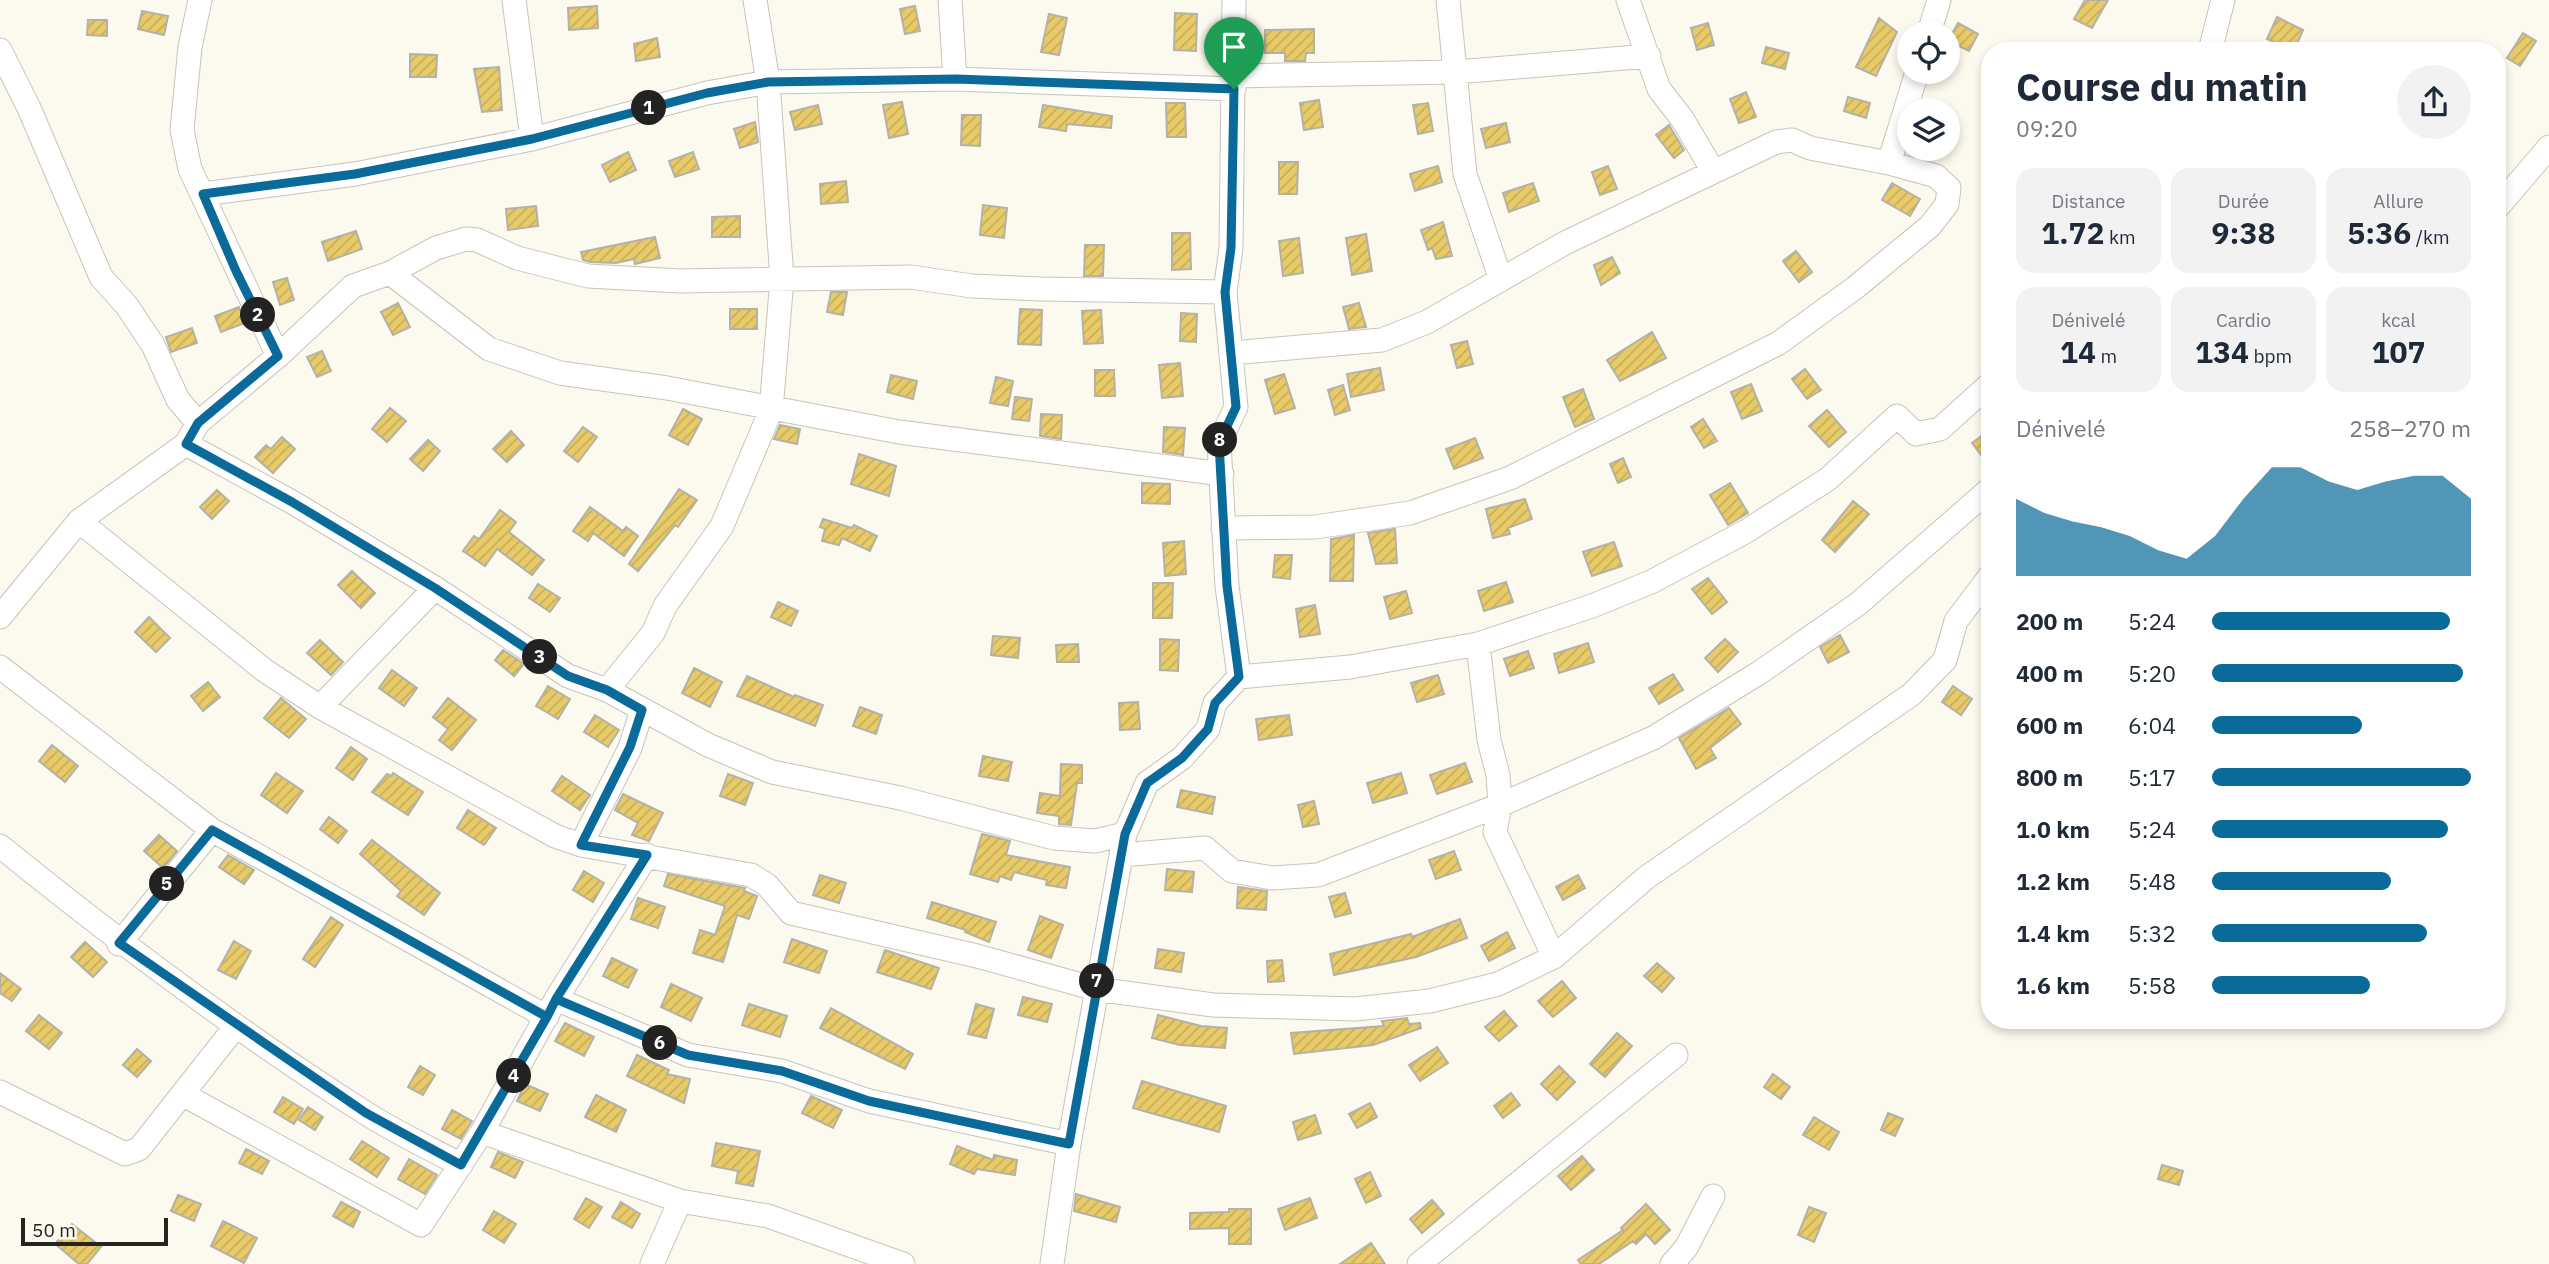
<!DOCTYPE html>
<html lang="fr">
<head>
<meta charset="utf-8">
<style>
	:root { --surface:#fff; --page:#f2f2f3; --text:#1f2937; --muted:#747a83; --accent:#0a6a99 }
	body { margin:0; font-family:"IBM Plex Sans",sans-serif; background:var(--page); color:var(--text); height:100vh; display:flex; flex-direction:column; font-size:26px; white-space:nowrap }
	* { box-sizing:border-box; margin:0 }
	p { font-size:23px; color:var(--muted) }
	.icon { flex:none; width:38px; height:38px; fill:none; stroke:currentColor; stroke-width:2; stroke-linecap:round; stroke-linejoin:round }
	.map { position:relative; flex:1; overflow:hidden }
	.details { position:absolute; left:1981px; top:42px; width:525px; height:987px; display:flex; flex-direction:column; background:var(--surface); border-radius:28px; box-shadow:0 4px 10px #0003 }
	.details>* { flex:none }
	.buttons { position:absolute; left:1897px; top:21px; display:grid; gap:14px }
	.buttons a { display:grid; place-items:center; width:63px; height:63px; border-radius:50%; background:var(--surface); box-shadow:0 4px 10px #0003; font-size:35px }
	.scale { position:absolute; left:21px; bottom:18px; width:147px; box-sizing:border-box; padding-left:7px; border:4px solid #252420; border-top:0; font-size:19px; line-height:24px; white-space:nowrap; color:#252420; -webkit-text-stroke:5px #fcf9ee; paint-order:stroke }
	.pin { position:absolute; display:grid; place-items:center; width:60px; height:60px; color:#fff; margin:-72px -30px; border-radius:50% 50% 50% 0; rotate:-45deg; box-shadow:0 0 7px #0007 }
	.pin .icon { rotate:45deg }
	.km { position:absolute; width:35px; height:35px; margin:-18px; border-radius:50%; background:#222; color:#fff; font-size:19px; line-height:35px; text-align:center }
	.round { display:grid; place-items:center; flex:none; width:74px; height:74px; border-radius:37px; background:var(--page) }
	.summary { display:flex; align-items:center; justify-content:space-between; height:119px; padding:0 35px }
	h1 { font-size:38px; font-weight:700; line-height:52px }
	.figures { display:grid; grid-template-columns:repeat(3,1fr); gap:10px; height:119px; padding:7px 35px }
	.figures div { display:grid; align-content:center; border-radius:18px; background:var(--page); text-align:center }
	.figures b { font-size:30px; font-weight:700 }
	.figures small { font-size:19px; font-weight:400 }
	.figures p { font-size:19px }
	.chart { height:196px; padding:14px 35px }
	.chart p { display:flex; justify-content:space-between }
	.chart svg { width:100%; height:126px; margin-top:7px; fill:var(--accent); opacity:.7 }
	ul { padding:0 35px; list-style:none; font-size:23px }
	li { display:grid; grid-template-columns:112px 84px 1fr; align-items:center; height:52px }
	li i { height:18px; border-radius:9px; background:var(--accent) }
	.map>svg:first-child { display:block }
</style>
</head>
<body>
<div class="map">
<svg width="2549" height="1264" viewBox="0 0 2549 1264">
	<defs>
		<pattern id="building-hatch" width="6" height="6" patternUnits="userSpaceOnUse" patternTransform="scale(1.75)"><rect width="6" height="6" fill="#e8cb68"/><path d="M-1 1l2-2M0 6l6-6M5 7l2-2" fill="none" stroke="#c7ae5a"/></pattern>
	</defs>
	<rect width="100%" height="100%" fill="#fcf9ee"/>
	<path fill="url(#building-hatch)" stroke="#b4b1a7" stroke-width="2" d="M2085 0H2108L2092 28 2074 19Z
		M597 6 598 28 569 30 568 8Z
		M915 6 920 31 905 34 900 9Z
		M142 11 168 16 164 35 138 29Z
		M1175 13 1197 14 1196 51 1174 50Z
		M1049 14 1067 18 1059 55 1041 52Z
		M2277 17 2303 30 2294 51 2267 39Z
		M1879 18 1897 32 1876 76 1856 67Z
		M88 20H107V36L87 35Z
		M1708 23 1714 45 1697 50 1691 28Z
		M1958 23 1978 34 1969 51 1948 41Z
		M1314 29V53H1306L1305 61H1285V53H1265V30Z
		M2523 33 2536 41 2520 66 2507 58Z
		M657 38 660 57 636 61 634 44Z
		M1766 47 1789 53 1785 69 1762 63Z
		M410 54 437 55 436 77H410Z
		M499 67 502 110 482 112 474 69Z
		M1746 92 1756 117 1739 123 1730 99Z
		M1848 97 1870 103 1866 118 1844 111Z
		M1319 100 1323 127 1304 130 1300 103Z
		M902 102 908 134 889 138 883 105Z
		M1166 103H1185L1186 137H1167Z
		M1428 103 1433 131 1418 134 1413 105Z
		M818 105 822 124 795 130 790 112Z
		M1043 105 1112 116 1111 128 1067 124 1066 131 1039 127Z
		M962 115H981L980 146 961 145Z
		M755 122 758 142 740 148 734 129Z
		M1506 123 1510 142 1486 148 1481 129Z
		M1669 125 1684 150 1674 158 1656 135Z
		M628 152 636 170 610 182 602 165Z
		M693 152 699 169 675 177 669 161Z
		M1279 162H1298L1297 194H1279Z
		M1438 166 1442 182 1415 191 1410 174Z
		M1608 166 1617 189 1600 195 1592 172Z
		M846 181 848 202 821 204 820 184Z
		M1533 183 1539 201 1509 212 1503 193Z
		M1892 183 1920 199 1910 216 1882 200Z
		M983 205 1007 208 1004 238 980 235Z
		M536 206 538 226 508 230 506 209Z
		M740 216V237H712V217Z
		M1443 222 1452 256 1436 259 1432 248 1428 250 1421 230Z
		M356 231 362 249 328 261 322 242Z
		M1172 233H1190L1191 269 1172 270Z
		M1366 234 1372 271 1352 275 1346 238Z
		M655 237 660 258 635 264 634 259 616 263 590 262 583 260 581 252Z
		M1299 238 1303 273 1283 276 1279 241Z
		M1085 245H1104L1103 276H1084Z
		M1796 251 1812 272 1799 282 1783 261Z
		M1612 257 1620 273 1601 285 1594 265Z
		M287 278 294 300 280 305 273 282Z
		M831 292H847L843 315 827 312Z
		M398 303 410 327 393 335 381 312Z
		M1359 303 1366 327 1349 329 1343 307Z
		M239 307 245 323 221 332 215 316Z
		M730 309H757V329H730Z
		M1020 309 1042 310 1041 345 1018 344Z
		M1101 310 1103 343 1084 344 1082 311Z
		M1181 313 1197 314 1196 342 1180 341Z
		M192 328 197 343 171 352 166 337Z
		M1652 332 1666 358 1620 381 1607 360Z
		M1467 341 1473 364 1457 368 1451 345Z
		M322 351 331 371 317 377 307 357Z
		M1180 363 1183 396 1162 398 1159 365Z
		M1380 368 1384 390 1351 397 1347 374Z
		M1805 369 1821 390 1807 399 1792 379Z
		M1095 370H1114L1115 396H1095Z
		M1284 374 1295 408 1275 414 1265 380Z
		M891 375 917 381 913 399 887 392Z
		M996 377 1013 381 1008 406 990 403Z
		M1751 384 1762 411 1742 419 1731 392Z
		M1343 385 1350 410 1335 415 1328 390Z
		M1583 389 1594 419 1575 427 1563 397Z
		M1015 397 1032 399 1029 421 1012 419Z
		M390 408 406 421 387 442 372 429Z
		M683 409 702 419 688 445 669 435Z
		M1827 410 1846 432 1829 447 1809 426Z
		M1041 414 1062 415 1061 439 1040 436Z
		M1703 419 1717 441 1704 448 1691 427Z
		M780 425 800 429 797 444 774 439Z
		M583 427 597 437 578 462 564 451Z
		M1164 427 1185 428 1183 455 1163 452Z
		M1990 430V467L1972 443Z
		M511 431 524 445 507 462 493 449Z
		M282 437 295 449 273 473 255 457 266 445 271 449Z
		M1475 438 1483 458 1454 469 1446 449Z
		M428 440 440 451 423 471 410 459Z
		M859 454 896 466 889 496 851 484Z
		M1623 458 1631 477 1618 483 1610 464Z
		M1142 483 1170 484V504L1142 503Z
		M1730 483 1748 513 1728 525 1710 495Z
		M679 489 697 500 678 527 675 525 638 571 629 564Z
		M217 490 229 501 212 519 200 507Z
		M1525 499 1532 519 1508 528 1510 534 1493 538 1486 509Z
		M1853 501 1869 514 1835 552 1822 540Z
		M590 507 623 531 626 527 638 536 624 556 593 533 588 541 573 531Z
		M500 510 516 522 509 532 544 560 532 575 497 549 485 566 463 551 474 536 479 539Z
		M823 519 852 528 854 525 877 536 870 551 842 538 839 545 822 541 825 529 820 527Z
		M1395 529 1397 563 1376 564 1368 533Z
		M1354 535 1353 581H1330L1331 539Z
		M1184 541 1186 574 1165 576 1163 543Z
		M1614 542 1622 566 1592 576 1583 552Z
		M1275 555H1292L1290 579 1273 577Z
		M352 571 375 593 361 608 338 585Z
		M1708 578 1727 602 1712 614 1692 589Z
		M1506 582 1513 602 1484 611 1478 591Z
		M1153 583H1173L1172 618H1153Z
		M538 584 560 598 550 612 529 598Z
		M1406 591 1412 613 1390 619 1384 597Z
		M778 602 798 611 791 626 771 617Z
		M1315 605 1320 634 1300 637 1296 609Z
		M149 617 170 638 156 652 135 632Z
		M1840 635 1849 652 1828 663 1820 647Z
		M993 636 1020 638 1018 658 991 655Z
		M1160 639 1179 640 1178 671 1160 670Z
		M1725 639 1738 652 1718 672 1705 658Z
		M320 640 343 662 331 675 307 653Z
		M1588 643 1594 662 1559 673 1554 654Z
		M1078 644 1079 662H1057L1056 645Z
		M503 650 524 664 514 676 495 660Z
		M1528 651 1534 668 1510 676 1504 659Z
		M694 668 722 682 710 707 682 693Z
		M392 670 417 688 404 706 379 688Z
		M1673 674 1683 690 1659 704 1649 688Z
		M1438 675 1444 694 1417 702 1411 683Z
		M747 676 794 697 795 695 823 705 815 726 737 696Z
		M208 682 220 697 203 711 191 696Z
		M548 686 570 699 558 719 536 706Z
		M1953 686 1972 699 1961 715 1942 702Z
		M281 698 306 719 289 738 264 718Z
		M448 698 476 720 452 750 439 740 448 729 433 717Z
		M1138 702 1140 729 1120 730 1119 703Z
		M860 707 882 715 876 734 853 726Z
		M1729 708 1741 724 1710 748 1716 758 1696 769 1679 738Z
		M595 715 619 730 608 747 584 732Z
		M1289 715 1292 735 1259 740 1256 719Z
		M52 745 78 766 65 782 39 761Z
		M351 747 367 759 353 780 336 768Z
		M983 756 1012 762 1008 781 979 776Z
		M1465 763 1472 782 1437 794 1430 775Z
		M1061 764 1082 765V783H1077L1071 825 1059 824V816L1037 813 1040 793 1060 796Z
		M276 773 303 791 287 813 261 795Z
		M393 773 423 792 408 815 372 792 387 774 391 776Z
		M1401 773 1407 793 1373 803 1367 783Z
		M728 774 753 783 745 805 720 796Z
		M562 776 590 795 580 810 552 791Z
		M1181 790 1215 797 1212 814 1177 807Z
		M623 794 663 813 649 841 632 835 638 823 615 810Z
		M1314 801 1319 824 1303 827 1298 805Z
		M468 810 496 828 484 845 457 828Z
		M329 817 347 831 338 843 320 829Z
		M982 834 1010 841 1006 855 1070 867 1066 888 1046 885 1047 880 1014 872 1011 880 1000 876 998 882 970 874Z
		M159 835 177 851 163 868 144 851Z
		M372 840 440 893 424 915 397 896 401 891 360 854Z
		M1454 851 1461 870 1436 879 1429 860Z
		M228 855 254 870 244 884 219 867Z
		M1167 869 1194 872 1192 892 1165 890Z
		M584 871 604 883 593 902 573 890Z
		M668 874 745 888 744 891 757 896 749 919 737 915 723 962 693 953 700 930 715 935 725 906 664 886Z
		M820 875 846 883 839 903 813 895Z
		M1578 875 1585 888 1563 900 1556 887Z
		M1238 887 1267 891 1266 910 1237 908Z
		M1345 893 1351 913 1335 917 1329 897Z
		M638 898 665 907 658 928 631 919Z
		M932 902 996 922 989 942 965 932 966 930 927 918Z
		M1040 916 1063 925 1051 958 1028 950Z
		M331 917 343 925 315 967 303 959Z
		M1460 919 1467 938 1416 957 1334 975 1330 954 1411 934 1412 937Z
		M1507 932 1515 948 1489 961 1481 946Z
		M792 939 827 951 819 973 784 962Z
		M234 941 251 951 236 979 218 970Z
		M85 942 107 962 93 977 71 957Z
		M1158 949 1184 953 1181 972 1155 968Z
		M885 950 939 968 931 989 877 972Z
		M612 958 637 970 628 988 603 976Z
		M1282 960 1284 981 1268 982 1267 961Z
		M1657 963 1674 978 1662 992 1644 976Z
		M0 973 21 989 12 1001 0 993Z
		M1562 981 1576 998 1553 1017 1538 1001Z
		M671 984 702 998 691 1021 661 1007Z
		M1023 997 1052 1004 1047 1022 1018 1015Z
		M749 1004 787 1016 780 1037 742 1025Z
		M976 1004 994 1009 986 1038 968 1034Z
		M831 1008 913 1054 905 1069 820 1028Z
		M1504 1011 1517 1026 1499 1041 1485 1027Z
		M39 1015 62 1033 49 1049 26 1031Z
		M1158 1015 1201 1026 1227 1028 1225 1048 1180 1045 1152 1038Z
		M1407 1018 1409 1024 1420 1023 1421 1028 1373 1045 1294 1054 1291 1033 1384 1026 1382 1021Z
		M565 1023 594 1037 584 1056 555 1041Z
		M1617 1033 1632 1046 1605 1077 1590 1064Z
		M1437 1047 1448 1063 1420 1081 1409 1065Z
		M137 1049 151 1061 137 1077 123 1065Z
		M637 1055 669 1070 667 1074 690 1079 684 1103 627 1076Z
		M420 1066 435 1075 423 1095 408 1087Z
		M1559 1066 1575 1082 1557 1100 1541 1084Z
		M1773 1074 1790 1087 1781 1099 1764 1087Z
		M1142 1081 1226 1106 1219 1132 1133 1108Z
		M525 1084 548 1094 540 1111 517 1101Z
		M1511 1093 1520 1105 1503 1118 1494 1106Z
		M596 1095 626 1110 616 1132 585 1117Z
		M811 1096 842 1110 833 1128 802 1113Z
		M283 1097 303 1109 294 1124 274 1112Z
		M1370 1103 1377 1117 1357 1128 1349 1114Z
		M308 1107 323 1117 315 1130 299 1120Z
		M452 1110 472 1121 461 1139 442 1129Z
		M1888 1113 1903 1119 1895 1136 1881 1130Z
		M1315 1115 1321 1133 1298 1140 1293 1122Z
		M1814 1117 1839 1132 1829 1150 1803 1135Z
		M362 1141 389 1158 377 1177 350 1159Z
		M716 1143 760 1151 753 1186 736 1183 738 1171 712 1166Z
		M957 1146 993 1160 994 1155 1017 1160 1015 1175 977 1169 974 1174 950 1164Z
		M246 1149 269 1161 262 1174 239 1163Z
		M498 1152 523 1162 515 1178 491 1167Z
		M1582 1156 1594 1170 1571 1190 1558 1176Z
		M409 1159 437 1175 425 1194 398 1179Z
		M2162 1165 2183 1171 2179 1185 2158 1179Z
		M1370 1172 1381 1196 1366 1203 1355 1179Z
		M1076 1194 1120 1207 1116 1222 1074 1211Z
		M178 1195 201 1204 194 1221 171 1211Z
		M586 1198 602 1207 589 1228 574 1219Z
		M1310 1198 1317 1218 1285 1230 1278 1209Z
		M1432 1200 1444 1214 1422 1233 1410 1219Z
		M341 1202 360 1212 353 1227 333 1216Z
		M621 1202 640 1214 632 1228 612 1217Z
		M1646 1204 1670 1230 1655 1244 1646 1234 1636 1244 1633 1241 1599 1264H1581L1578 1260 1623 1230 1621 1228Z
		M1809 1207 1826 1213 1814 1242 1798 1235Z
		M1229 1209H1251V1244H1229V1228L1190 1229V1213L1229 1212Z
		M494 1211 516 1224 504 1243 483 1230Z
		M223 1221 257 1238 244 1263 211 1246Z
		M72 1224 101 1247 87 1264H79L55 1244Z
		M1371 1243 1385 1264H1340Z"/>
	<g fill="none" stroke-linecap="round" stroke-linejoin="round">
		<defs>
			<path id="minor" d="M200 0 190 47 182 130 190 169 278 356
				M514 0 532 139
				M950 0 955 79
				M1448 0 1465 174 1501 280
				M1628 0 1659 89 1683 120 1713 171
				M1929 33 1939 0
				M0 50 29 108 101 277 127 306 153 345 178 400 198 423
				M2210 51 2223 0
				M1235 76 1456 72 1649 56
				M1889 163 1917 72
				M203 194 355 174 532 139 707 93 768 82 955 79 1234 89
				M2497 208 2549 147
				M390 273 489 349 560 373 667 388 899 432 1222 474
				M186 444 292 502 435 588 568 676 607 690 708 745 772 772 900 798 1054 838 1095 841 1125 834
				M79 521 264 670 320 707 555 836 581 845 751 875 767 885 791 913 977 956 1096 989 1213 1005 1355 1009 1430 1001 1498 984 1554 957 1647 877 1912 694 1945 660 1956 621 1990 576
				M1223 528 1315 527 1410 513 1510 478 1779 343 1856 287 1930 226 1947 204 1949 188 1936 176 1889 163 1810 148 1792 140 1776 142 1565 243 1427 322 1382 340 1231 353
				M0 617 79 521 186 444 198 423 278 356 353 286 390 273 436 248 466 239 477 240 517 258 588 276 681 281 911 277 972 286 1041 289 1225 292
				M1478 644 1489 740 1498 775 1500 805 1495 832 1554 957
				M0 667 212 830 547 1017
				M1239 677 1350 667 1478 644 1592 606 1651 582 1745 532 1828 479 1897 416 1916 434 1940 429 1990 384
				M607 690 653 633 665 606 722 526 771 410 782 279 768 82 755 0
				M320 707 435 588
				M581 845 630 748 642 710
				M0 846C117 941 237 1031 364 1112 395 1132 429 1148 461 1165
				M1121 855 1205 848 1232 871 1272 878 1318 875 1500 805 1653 738 1759 673 1858 604 1990 489
				M119 944 212 830
				M556 999 688 1055 782 1071 869 1101 1069 1144
				M0 1092 125 1154 139 1149 236 1026
				M184 1095 421 1225 482 1132 556 999 647 855
				M482 1132 680 1201 768 1216 903 1264
				M652 1264 680 1201
				M1052 1264 1069 1144 1125 834 1147 783 1182 758 1208 729 1215 703 1239 677 1227 586 1219 443 1236 407 1225 292 1231 248 1234 0
				M1419 1264 1676 1055
				M1672 1264 1686 1248 1713 1196"/>
		</defs>
		<use href="#minor" stroke="#c7c4ba" stroke-width="25"/>
		<use href="#minor" stroke="#fff" stroke-width="23"/>
	</g>
	<g fill="none" stroke-linecap="round" stroke-linejoin="round">
		<defs>
			<path id="route" d="M1234 89 956 79 768 82 707 93 532 139 355 174 203 194 236 271 278 356 198 423 186 444 292 502 435 588 568 676 607 690 642 710 630 747 581 845 647 855 556 999 547 1017 461 1165 366 1113 119 943 212 830 547 1017 556 999 688 1055 782 1071 869 1101 1069 1144 1125 834 1147 783 1182 758 1208 729 1215 703 1239 677 1227 586 1219 443 1236 407 1225 292 1231 248 1234 89"/>
		</defs>
		<use href="#route" stroke="#fff" stroke-width="14"/>
		<use href="#route" stroke="#0a6a99" stroke-width="9"/>
	</g>
</svg>
<div class="buttons">
<a><svg class="icon" aria-label="locate" viewBox="0 0 24 24"><circle cx="12" cy="12" r="6"/><path d="M12 2v4M12 18v4M2 12h4M18 12h4"/></svg></a>
<a><svg class="icon" aria-label="layers" viewBox="0 0 24 24"><path d="M12 4l9 5-9 5-9-5zM3 14l9 5 9-5"/></svg></a>
</div>
<div class="scale">50 m</div>
<div class="pin" style="left:1234px;top:89px;background:#1e9e55"><svg class="icon" aria-label="arrive" viewBox="0 0 24 24"><path d="M6 21V4h12l-3 4 3 4H6"/></svg></div>
<b class="km" style="left:649px;top:108px">1</b>
<b class="km" style="left:258px;top:315px">2</b>
<b class="km" style="left:540px;top:657px">3</b>
<b class="km" style="left:514px;top:1076px">4</b>
<b class="km" style="left:167px;top:884px">5</b>
<b class="km" style="left:660px;top:1043px">6</b>
<b class="km" style="left:1097px;top:981px">7</b>
<b class="km" style="left:1220px;top:440px">8</b>
<section class="details">
<div class="summary"><div><h1>Course du matin</h1><p>09:20</p></div><a class="round"><svg class="icon" aria-label="share" viewBox="0 0 24 24"><path d="M12 15V3M7 8l5-5 5 5M5 13v7h14v-7"/></svg></a></div>
<div class="figures">
<div><p>Distance</p><b>1.72<small> km</small></b></div>
<div><p>Durée</p><b>9:38</b></div>
<div><p>Allure</p><b>5:36<small> /km</small></b></div>
</div>
<div class="figures">
<div><p>Dénivelé</p><b>14<small> m</small></b></div>
<div><p>Cardio</p><b>134<small> bpm</small></b></div>
<div><p>kcal</p><b>107</b></div>
</div>
<div class="chart"><p><span>Dénivelé</span>258–270 m</p>
<svg viewBox="0 0 160 44" preserveAspectRatio="none"><path d="M0 44V17L10 22L20 25L30 27L40 30L50 35L60 38L70 30L80 17L90 6L100 6L110 11L120 14L130 11L140 9L150 9L160 17V44z"/></svg>
</div>
<ul>
<li><b>200 m</b>5:24<i style="width:92%"></i></li>
<li><b>400 m</b>5:20<i style="width:97%"></i></li>
<li><b>600 m</b>6:04<i style="width:58%"></i></li>
<li><b>800 m</b>5:17<i style="width:100%"></i></li>
<li><b>1.0 km</b>5:24<i style="width:91%"></i></li>
<li><b>1.2 km</b>5:48<i style="width:69%"></i></li>
<li><b>1.4 km</b>5:32<i style="width:83%"></i></li>
<li><b>1.6 km</b>5:58<i style="width:61%"></i></li>
</ul>
</section>
</div>
</body>
</html>
